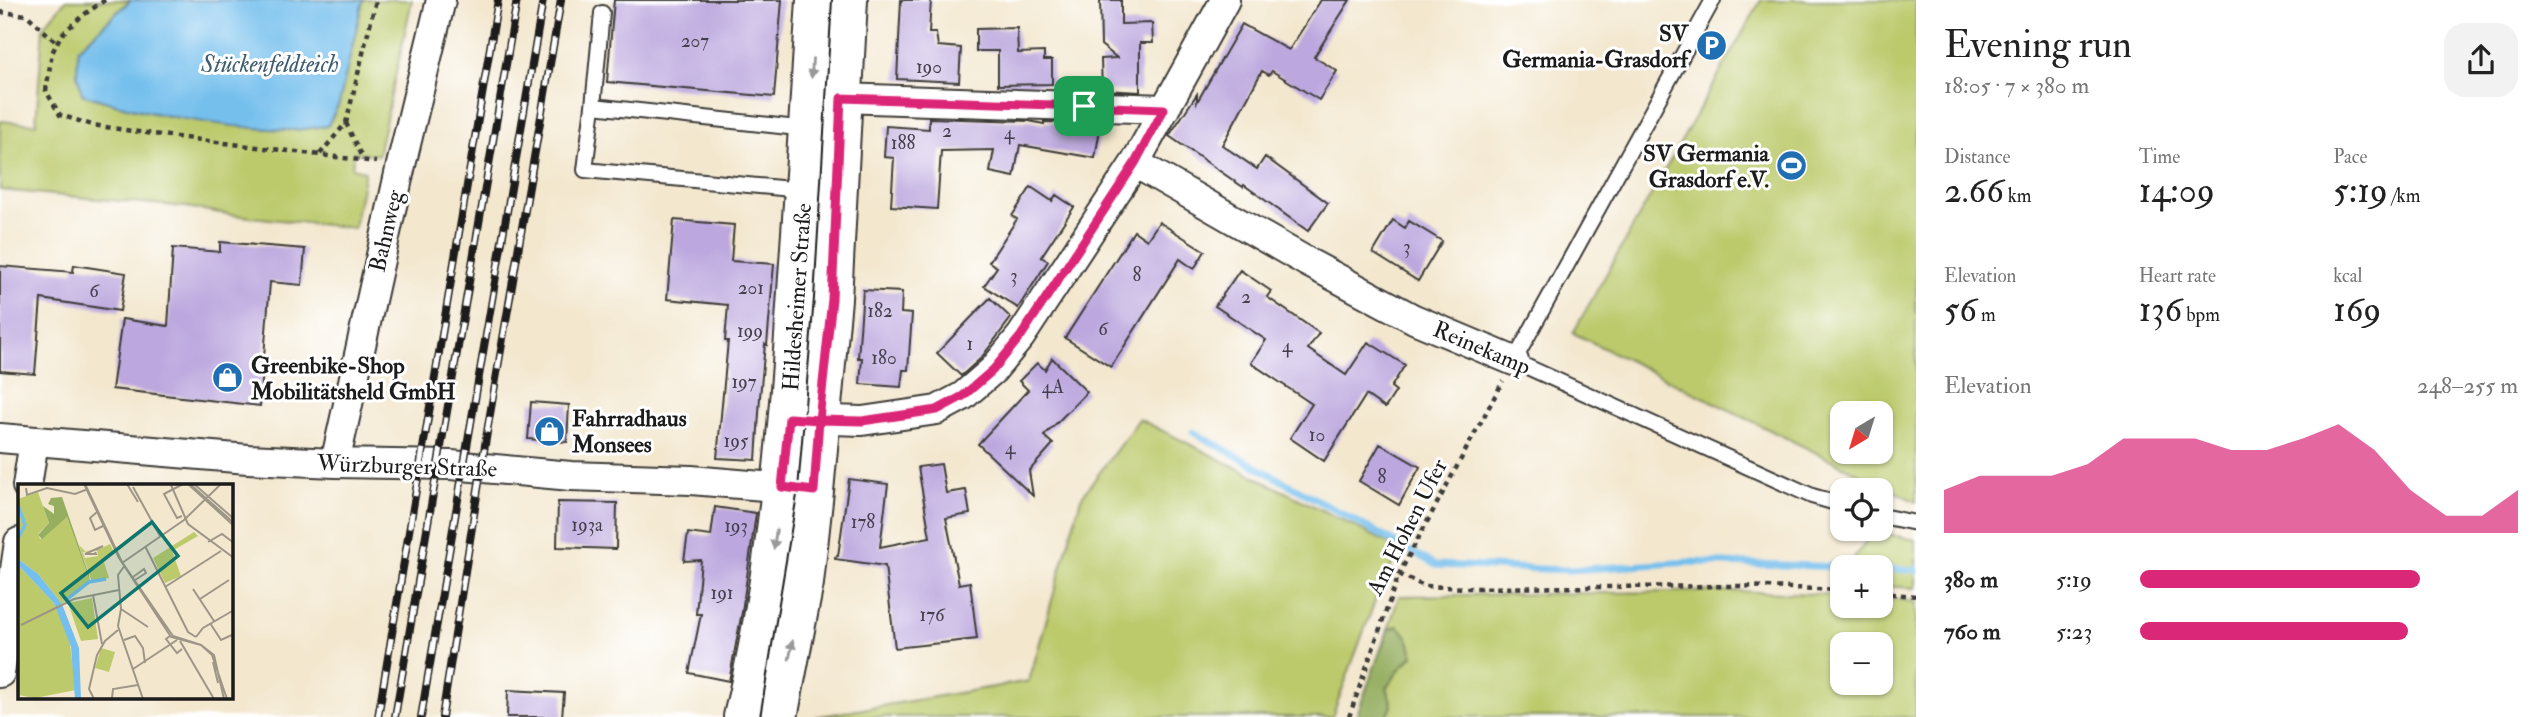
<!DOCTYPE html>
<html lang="en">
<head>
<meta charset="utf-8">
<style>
	:root { --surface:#fff; --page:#f2f2f2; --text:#222; --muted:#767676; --accent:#db2777 }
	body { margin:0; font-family:"IM FELL Double Pica",serif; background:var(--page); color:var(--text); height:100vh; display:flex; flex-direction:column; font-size:26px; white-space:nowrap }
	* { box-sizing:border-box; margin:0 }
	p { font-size:23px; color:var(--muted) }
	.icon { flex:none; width:38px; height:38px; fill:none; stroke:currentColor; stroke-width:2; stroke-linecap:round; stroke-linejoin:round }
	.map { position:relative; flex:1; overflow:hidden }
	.drawer { display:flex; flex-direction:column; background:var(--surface); width:630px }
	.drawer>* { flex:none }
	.needle { width:46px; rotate:218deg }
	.tools { position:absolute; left:1830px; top:401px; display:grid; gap:14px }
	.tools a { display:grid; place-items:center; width:63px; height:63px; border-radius:14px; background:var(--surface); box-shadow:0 2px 5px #0004; font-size:35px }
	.pin { position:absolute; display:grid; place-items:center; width:60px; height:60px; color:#fff; margin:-30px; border-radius:14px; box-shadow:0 4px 10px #0006 }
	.round { display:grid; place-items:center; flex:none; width:74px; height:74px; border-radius:21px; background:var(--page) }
	.overview { display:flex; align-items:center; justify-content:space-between; height:119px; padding:0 28px }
	h1 { font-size:38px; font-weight:600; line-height:52px }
	.metrics { display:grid; grid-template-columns:repeat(3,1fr); gap:10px; height:119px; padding:7px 28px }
	.metrics div { display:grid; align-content:center }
	.metrics b { font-size:35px; font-weight:600 }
	.metrics small { font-size:19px; font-weight:400 }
	.metrics p { font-size:19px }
	.chart { height:196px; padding:14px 28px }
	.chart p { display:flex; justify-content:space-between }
	.chart svg { width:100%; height:126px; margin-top:7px; fill:var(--accent); opacity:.7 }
	ul { padding:0 28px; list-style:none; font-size:23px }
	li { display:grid; grid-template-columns:112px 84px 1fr; align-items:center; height:52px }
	li i { height:18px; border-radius:9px; background:var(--accent) }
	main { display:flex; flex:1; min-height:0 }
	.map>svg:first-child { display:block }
</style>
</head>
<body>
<main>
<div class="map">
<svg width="1916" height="717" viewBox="0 0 1916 717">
	<rect width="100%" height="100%" fill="#fff"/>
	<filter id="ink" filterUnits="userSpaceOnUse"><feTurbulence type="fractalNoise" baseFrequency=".0143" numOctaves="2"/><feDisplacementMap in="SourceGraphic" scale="14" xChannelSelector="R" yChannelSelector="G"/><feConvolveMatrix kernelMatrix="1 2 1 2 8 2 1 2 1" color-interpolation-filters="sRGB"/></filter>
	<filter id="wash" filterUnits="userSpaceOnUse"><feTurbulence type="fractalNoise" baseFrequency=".00686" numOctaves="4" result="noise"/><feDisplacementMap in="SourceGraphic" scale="28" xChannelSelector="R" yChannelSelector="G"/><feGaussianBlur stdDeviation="1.57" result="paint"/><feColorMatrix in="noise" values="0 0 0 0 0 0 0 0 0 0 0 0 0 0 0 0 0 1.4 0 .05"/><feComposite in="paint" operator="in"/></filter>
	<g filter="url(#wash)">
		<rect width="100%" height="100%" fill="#f3e7ce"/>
		<path fill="#bcca6c" stroke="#6c7344" stroke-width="2" fill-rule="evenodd" d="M66 0H130L78 49 82 94C141 114 222 127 284 130 299 130 314 127 328 126L339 104 363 0H412L378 155 354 152 352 168 365 171 354 228 232 215 186 207 0 190V121L36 124 43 27Z
			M1761 0H1916V502L1573 333ZM1881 413V452H1843V413Z
			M1139 419 1400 549 1378 593 1332 717H815L1029 681 1081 498Z
			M1873 531 1916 540V588L1881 586V567H1848Z
			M1733 591 1843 595V606H1881V597L1916 602V717H1387L1392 706 1387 687 1403 665 1413 656 1397 626 1388 630 1399 596ZM1843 644H1881V682H1843Z"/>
		<path fill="#95ae60" stroke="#58653e" stroke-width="2" d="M1398 626C1408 635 1411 643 1413 656L1403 665 1387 687 1392 706 1387 717H1356L1388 630Z"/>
		<path fill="#74bfed" stroke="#486e84" stroke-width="2" d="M131 0H363L339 104 327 126C313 127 298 131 284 130 220 127 142 114 82 94L77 74 78 49Z"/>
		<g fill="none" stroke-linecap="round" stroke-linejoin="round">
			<path stroke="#74bfed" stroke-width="7" d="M1193 432 1436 565 1569 570 1690 562 1845 567
				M1881 569 1916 570"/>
		</g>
		<g id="blocks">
			<path fill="#bca7de" d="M614 0H782L774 97 607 82Z
				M901 0H931L929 33H936L938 46 961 48 959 82 897 79Z
				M1100 0H1121V24L1152 23 1153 43H1140V92L1102 90 1101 59 1117 58 1101 45Z
				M1321 0H1350L1314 57 1337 71 1319 100 1272 71 1269 75 1262 71 1222 145 1257 169 1265 157 1328 203 1308 231 1244 185 1243 187 1169 136 1197 94V102L1242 24 1289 50Z
				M1017 28 1018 53 1044 52V60H1052V84L998 85V51H976V29Z
				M929 118 1029 121 1044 124V122L1101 123 1095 158 1020 145 1014 177 990 172 994 150 941 151 937 209 891 206 894 158 884 157 886 126 929 129Z
				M1031 187 1052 201 1056 195 1074 207 1041 257 1048 261 1018 308 984 286 997 267 989 262 1017 219 1012 216Z
				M674 220 734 225 731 261 774 264 767 345 765 344 760 397 756 460 717 458 728 341H725L728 305 667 299Z
				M1393 220 1405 228 1409 221 1442 241 1418 281 1373 253Z
				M1159 222 1205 251 1194 269 1180 259 1111 367 1065 338 1134 231 1147 240Z
				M220 242 305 249 302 285 270 282 260 406 112 389 122 319 168 326 173 248 220 252Z
				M74 265 126 273 120 311 41 299 35 374 0 371V266L73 272Z
				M1240 270 1271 291 1267 297 1319 333 1308 349 1346 375 1368 342 1405 365 1391 387 1396 391 1385 408 1366 395 1324 461 1290 438 1312 404 1251 363 1266 340 1215 306Z
				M863 290 902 292 901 313 912 314 908 370H903L901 387 860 384 862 358H858Z
				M990 298 1011 318 981 358 961 376 937 353Z
				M1052 358 1087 392 1044 436 1053 444 1029 471 1033 496 978 444 1028 390 1019 381 1037 363 1045 370Z
				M531 402 569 405 567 442 528 439Z
				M1380 444 1420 467 1399 505 1359 481Z
				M941 464 946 493 966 490 970 514 946 518 959 584 970 582 977 639 895 648 885 566 835 559V557L838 556 849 479 888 484 880 547 930 537 918 467Z
				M558 502 617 503 616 549 557 547Z
				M715 507 756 513 742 612 729 681 689 673 701 614H696L701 560 684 561 688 533 711 536Z
				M508 690 564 693 562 717H507Z"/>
		</g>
	</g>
	<g filter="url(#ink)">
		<use href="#blocks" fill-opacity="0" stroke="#3c3a37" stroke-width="2"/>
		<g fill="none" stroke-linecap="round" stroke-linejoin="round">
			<defs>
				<path id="lane" d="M1713 0 1514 361 1812 496 1843 505
					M593 106 602 13
					M802 190 585 170 593 106 807 129
					M1881 516 1916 523"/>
				<path id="street" d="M841 98 1165 109
					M1135 163 1309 263 1414 319 1514 361
					M803 419 862 421 937 410 963 396 993 370 1021 336 1135 163 1225 0
					M0 438 248 459 335 463 451 465 571 476 691 480 800 489
					M335 463 401 165 441 0
					M27 486 34 441
					M0 673 19 542"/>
				<path id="secondary" d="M743 717C775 583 787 444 796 307 803 205 810 102 816 0
					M778 717 804 583 814 491 832 299 848 0"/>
			</defs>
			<use href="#lane" stroke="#3c3a37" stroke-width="18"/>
			<use href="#street" stroke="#3c3a37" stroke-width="32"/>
			<use href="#secondary" stroke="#3c3a37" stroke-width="42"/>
			<path stroke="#3c3a37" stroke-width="4.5" stroke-dasharray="5 5" stroke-linecap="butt" d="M105 0 82 16 61 35 52 53 46 91 60 115 92 125 153 134 376 162
				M0 12 27 15 57 43
				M346 123 363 160
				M320 154 346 123 376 0
				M1399 574 1424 586 1464 588 1741 586 1843 590
				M1881 593 1916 596
				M1349 717 1399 574 1503 381"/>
			<use href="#lane" stroke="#fff" stroke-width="14"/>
			<use href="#street" stroke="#fff" stroke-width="28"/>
			<use href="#secondary" stroke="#fff" stroke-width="38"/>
			<path stroke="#1c1c1c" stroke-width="2" d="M760 717 798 489 814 298 832 0"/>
			<defs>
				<path id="rail" d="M378 717 498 0
					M395 717 517 0
					M421 717 543 0
					M442 717 488 426 561 0"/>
			</defs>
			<use href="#rail" stroke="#1c1c1c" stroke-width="8"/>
			<use href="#rail" stroke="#fff" stroke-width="5" stroke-dasharray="16" stroke-linecap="butt"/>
		</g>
		<defs><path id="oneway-solid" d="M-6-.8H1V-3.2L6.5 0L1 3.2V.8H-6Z" transform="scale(1.75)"/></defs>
		<g fill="#999">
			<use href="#oneway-solid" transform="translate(812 68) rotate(93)"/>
			<use href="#oneway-solid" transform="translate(775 539) rotate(98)"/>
			<use href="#oneway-solid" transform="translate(791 650) rotate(-79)"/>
		</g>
	</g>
	<g fill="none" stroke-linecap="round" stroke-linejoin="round" filter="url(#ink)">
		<defs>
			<path id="route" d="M1084 106 841 98 832 299 819 420 789 418 782 487 814 491 819 420 862 421 937 410 963 396 993 370 1021 336 1135 163 1164 109 1084 106"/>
		</defs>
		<use href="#route" stroke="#fff" stroke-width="14"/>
		<use href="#route" stroke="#db2777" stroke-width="9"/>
	</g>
	<defs>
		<symbol id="parking-disc" viewBox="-11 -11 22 22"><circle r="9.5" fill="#1f6fb2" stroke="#fff"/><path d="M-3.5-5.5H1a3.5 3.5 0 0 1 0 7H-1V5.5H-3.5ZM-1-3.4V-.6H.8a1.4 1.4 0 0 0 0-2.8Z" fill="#fff"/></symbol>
		<symbol id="stadium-disc" viewBox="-11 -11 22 22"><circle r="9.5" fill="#1f6fb2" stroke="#fff"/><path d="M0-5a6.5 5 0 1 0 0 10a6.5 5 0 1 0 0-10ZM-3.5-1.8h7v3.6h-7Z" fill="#fff"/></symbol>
		<symbol id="shop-disc" viewBox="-11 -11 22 22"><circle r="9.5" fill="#1f6fb2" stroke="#fff"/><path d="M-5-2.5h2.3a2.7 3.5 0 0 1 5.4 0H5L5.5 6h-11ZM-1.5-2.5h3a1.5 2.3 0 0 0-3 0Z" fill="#fff"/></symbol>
	</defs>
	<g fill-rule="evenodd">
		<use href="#parking-disc" x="1694" y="28" width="35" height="35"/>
		<use href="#stadium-disc" x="1774" y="148" width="35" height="35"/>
		<use href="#shop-disc" x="210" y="360" width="35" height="35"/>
		<use href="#shop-disc" x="532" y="414" width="35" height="35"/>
	</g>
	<g text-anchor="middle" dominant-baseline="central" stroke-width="6" stroke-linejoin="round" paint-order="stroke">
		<g font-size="19" fill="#443f4c">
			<text x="695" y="41">207</text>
			<text x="929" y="67">190</text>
			<text x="947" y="131">2</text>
			<text x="1009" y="133">4</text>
			<text x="903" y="143">188</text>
			<text x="1407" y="247">3</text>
			<text x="1137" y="275">8</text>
			<text x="1014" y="276">3</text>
			<text x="751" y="288">201</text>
			<text x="94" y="291">6</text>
			<text x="1246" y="297">2</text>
			<text x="880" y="311">182</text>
			<text x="1103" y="329">6</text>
			<text x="750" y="331">199</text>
			<text x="970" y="344">1</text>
			<text x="1287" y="346">4</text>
			<text x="884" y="358">180</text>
			<text x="744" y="382">197</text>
			<text x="1053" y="387">4A</text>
			<text x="1317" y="435">10</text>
			<text x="736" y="441">195</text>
			<text x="1010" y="448">4</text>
			<text x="1382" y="477">8</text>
			<text x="863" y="522">178</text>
			<text x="587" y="525">193a</text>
			<text x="736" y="526">193</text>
			<text x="722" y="593">191</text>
			<text x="932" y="615">176</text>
		</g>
		<g font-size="23" font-weight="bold" fill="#1c1c1c" stroke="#fff" text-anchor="end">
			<text x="1688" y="33">SV<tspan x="1688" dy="26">Germania-Grasdorf</tspan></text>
			<text x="1769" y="153">SV Germania<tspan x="1769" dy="26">Grasdorf e.V.</tspan></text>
			<text x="251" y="365" text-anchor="start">Greenbike-Shop<tspan x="251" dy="26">Mobilitätsheld GmbH</tspan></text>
			<text x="572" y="418" text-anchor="start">Fahrradhaus<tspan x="572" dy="26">Monsees</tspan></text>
		</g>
		<g font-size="23" fill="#1c1c1c" stroke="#fff">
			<text transform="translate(386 231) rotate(-77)">Bahnweg</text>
			<text transform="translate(797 297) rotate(-86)">Hildesheimer Straße</text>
			<text transform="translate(1482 348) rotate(23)">Reinekamp</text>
			<text transform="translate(407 466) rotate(2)">Würzburger Straße</text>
			<text transform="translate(1407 527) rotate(-63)">Am Hohen Ufer</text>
		</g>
		<g font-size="24" font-style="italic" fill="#3f5d70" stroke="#fff">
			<text x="270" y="64">Stückenfeldteich</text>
		</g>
	</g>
	<g transform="translate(18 484)">
		<rect width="215" height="215" fill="#f3e7ce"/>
		<path d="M20 8 31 39 20 50 22 55 49 33 72 95 44 120 20 90 0 75V15ZM176 48 180 52 154 67 163 92 147 99 135 74ZM92 60 96 68 86 78 91 94 74 98 61 61 67 67 77 66 65 68 67 74 80 72 79 66ZM0 81 36 119 51 153 58 206 17 214 0 211ZM74 114 80 155 63 157 50 119ZM83 164 97 168 91 188 77 184Z" fill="#bcca6c"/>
		<path d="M44 13 71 91V94L49 33 24 55 20 51 31 39 25 22 36 30V22L30 20 33 14Z" fill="#95ae60"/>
		<path d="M0 75 20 90 44 120 61 164 63 215H57L53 163 36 119 0 81Z" fill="#74bfed"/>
		<path fill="none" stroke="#74bfed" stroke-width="3.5" d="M0 21 7 41 0 54M47 117 71 98 88 95"/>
		<path fill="none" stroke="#9d9687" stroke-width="2" d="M66 0 101 74 153 153 183 161 196 171 206 215M67 0 104 78 155 152 183 161 194 171 209 215M109 0 120 18M170 0 216 42M172 0 216 39M176 0 216 35M153 1 170 40 216 74M115 3 142 52M8 4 9 11 29 4 57 10 70 5M79 28 72 34 77 46 85 42M164 32 159 34 146 10 165 0M190 58 204 50 216 59M127 62 170 148 178 153M77 68 78 70H67L85 62 78 66M104 79 166 36 203 0M107 81 100 91 103 125 100 142 125 215M115 93 126 85 128 89 117 96M147 103 203 67M175 105 196 137M75 111 84 160M182 115 211 96M103 125 130 143M192 139 203 156 216 150M3 141 56 115 101 106M152 152 148 155 159 169 164 165M178 153 185 144 216 126M106 156 117 152 125 164 127 179M162 157 196 215M195 178 200 199M115 185 159 156M94 214 95 205 120 201M76 215 71 205 79 171 87 157 100 146"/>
		<path fill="#0f766e" fill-opacity="0.15" stroke="#0f766e" stroke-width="3.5" d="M134 38 160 72 70 143 43 109Z"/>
		<rect width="215" height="215" fill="none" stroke="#1c1c1c" stroke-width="3.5"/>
	</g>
</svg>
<div class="tools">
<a><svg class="needle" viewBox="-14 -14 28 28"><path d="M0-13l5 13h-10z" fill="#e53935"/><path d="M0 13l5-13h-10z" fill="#767676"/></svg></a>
<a><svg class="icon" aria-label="locate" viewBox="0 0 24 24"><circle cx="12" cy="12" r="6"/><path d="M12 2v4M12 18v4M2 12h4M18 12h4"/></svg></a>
<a>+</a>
<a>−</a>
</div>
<div class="pin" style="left:1084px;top:106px;background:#1e9e55"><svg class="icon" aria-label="arrive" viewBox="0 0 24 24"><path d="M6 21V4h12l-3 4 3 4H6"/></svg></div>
</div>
<section class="drawer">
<div class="overview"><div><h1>Evening run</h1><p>18:05 · 7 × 380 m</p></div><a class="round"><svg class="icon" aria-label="share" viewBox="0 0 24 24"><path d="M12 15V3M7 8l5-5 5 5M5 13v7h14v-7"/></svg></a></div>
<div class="metrics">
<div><p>Distance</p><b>2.66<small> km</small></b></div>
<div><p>Time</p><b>14:09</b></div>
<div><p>Pace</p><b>5:19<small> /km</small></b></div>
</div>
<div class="metrics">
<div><p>Elevation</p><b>56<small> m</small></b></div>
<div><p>Heart rate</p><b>136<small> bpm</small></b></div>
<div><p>kcal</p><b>169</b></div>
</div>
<div class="chart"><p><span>Elevation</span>248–255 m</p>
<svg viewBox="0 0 160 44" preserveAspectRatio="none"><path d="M0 44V29L10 24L20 24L30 24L40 20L50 11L60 11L70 11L80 15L90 15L100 11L110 6L120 15L130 29L140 38L150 38L160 29V44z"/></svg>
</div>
<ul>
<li><b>380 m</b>5:19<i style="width:74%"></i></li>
<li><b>760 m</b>5:23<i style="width:71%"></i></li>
</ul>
</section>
</main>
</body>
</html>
